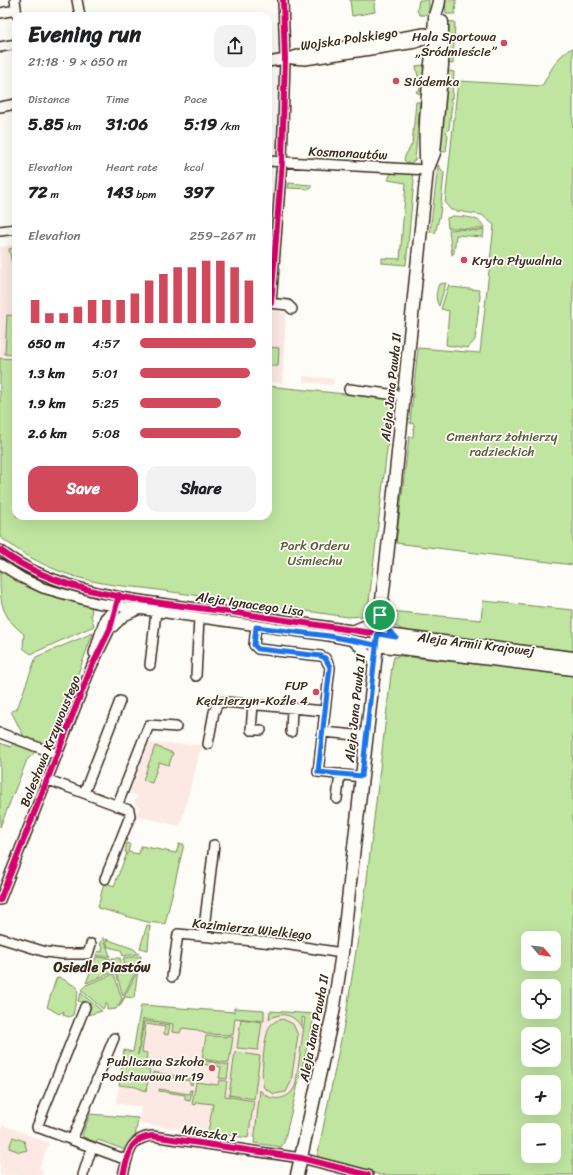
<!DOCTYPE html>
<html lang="en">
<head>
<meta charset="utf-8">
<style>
	:root { --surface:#fff; --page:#f2f2f2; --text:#202124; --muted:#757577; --accent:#d1495b }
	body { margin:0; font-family:Sriracha,sans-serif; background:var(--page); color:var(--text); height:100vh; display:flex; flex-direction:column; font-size:15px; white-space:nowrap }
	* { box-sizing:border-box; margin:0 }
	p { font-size:13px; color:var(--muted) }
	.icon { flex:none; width:22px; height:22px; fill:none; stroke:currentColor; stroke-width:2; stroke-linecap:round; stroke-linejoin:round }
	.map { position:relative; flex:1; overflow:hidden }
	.details { position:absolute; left:12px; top:12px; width:260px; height:508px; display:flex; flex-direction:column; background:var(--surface); border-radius:12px; box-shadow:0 4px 16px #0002 }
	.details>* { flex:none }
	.needle { width:26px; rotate:119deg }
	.buttons { position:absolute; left:521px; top:931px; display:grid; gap:8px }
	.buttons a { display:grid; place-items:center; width:40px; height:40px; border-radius:8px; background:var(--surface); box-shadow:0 4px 16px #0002; font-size:20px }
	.pin { position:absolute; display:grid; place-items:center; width:34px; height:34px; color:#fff; margin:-17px; border:2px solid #fff; border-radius:50%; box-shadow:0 1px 4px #0007 }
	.round { display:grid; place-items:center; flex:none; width:42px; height:42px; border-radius:12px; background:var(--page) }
	.headline { display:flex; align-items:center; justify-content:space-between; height:68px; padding:0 16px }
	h1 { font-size:22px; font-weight:800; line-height:30px }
	.stats { display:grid; grid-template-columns:repeat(3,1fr); gap:6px; height:68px; padding:4px 16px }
	.stats div { display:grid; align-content:center }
	.stats b { font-size:17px; font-weight:800 }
	.stats small { font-size:11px; font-weight:400 }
	.stats p { font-size:11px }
	.chart { height:112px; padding:8px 16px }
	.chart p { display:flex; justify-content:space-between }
	.chart svg { width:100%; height:72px; margin-top:4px; stroke:var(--accent); stroke-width:6 }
	.button { display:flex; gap:8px; margin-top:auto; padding:8px 16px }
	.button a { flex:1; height:46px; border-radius:12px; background:var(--accent); color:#fff; font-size:16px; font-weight:800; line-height:46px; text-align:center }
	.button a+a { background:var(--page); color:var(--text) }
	ul { padding:0 16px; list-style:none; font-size:13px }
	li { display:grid; grid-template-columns:64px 48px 1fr; align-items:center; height:30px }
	li i { height:10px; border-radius:5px; background:var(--accent) }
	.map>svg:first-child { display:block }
</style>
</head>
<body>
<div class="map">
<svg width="573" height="1175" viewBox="0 0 573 1175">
	<rect width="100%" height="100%" fill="#fdfcf7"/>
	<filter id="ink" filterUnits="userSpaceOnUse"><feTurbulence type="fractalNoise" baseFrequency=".025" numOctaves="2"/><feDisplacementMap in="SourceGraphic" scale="8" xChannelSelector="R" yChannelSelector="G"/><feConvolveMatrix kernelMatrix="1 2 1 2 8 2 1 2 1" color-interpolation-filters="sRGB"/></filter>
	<g filter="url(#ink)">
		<path fill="#fce9e4" d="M16 244V357L0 356V247Z
			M268 310 280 311 281 313H286L282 383 268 381Z
			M303 376 334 379 333 385 303 382Z
			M149 743 202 745 180 826 136 816 140 807 134 804 137 796 130 793Z
			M141 1005 234 1012V1008L315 1014 284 1142 281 1147 254 1143V1138L139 1124 141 1107 116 1103 124 1050 133 1052Z
			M3 1125 49 1143 39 1168 43 1170 42 1175H0V1132Z"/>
		<path fill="#bfe5a0" stroke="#7d885f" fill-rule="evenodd" d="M350 0H376L374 6 375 12 352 16Z
			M419 0H429V11L425 15H420L417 11Z
			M445 0H456L455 14H446Z
			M446 21 455 22 453 64 446 63Z
			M573 48V565L396 543 409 437H413L414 424 410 423 418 348 480 353 494 225 482 215 451 210 445 203 458 81 542 86C549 74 558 53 573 48Z
			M424 65 422 95 416 92 420 89 416 66Z
			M445 70 454 72 452 98 450 100 452 103 449 129 446 132 448 135 446 152 437 151Z
			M416 102H420L415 160 411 163H407L404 160 405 156 412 144Z
			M438 165 444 173 440 214 435 233 430 232Z
			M393 172 412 174 414 181 406 265 382 263V258L400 259 406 183 388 180 390 175Z
			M289 183 311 185V189L288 188Z
			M453 216C463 217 481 216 484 228 473 231 460 227 448 228L447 218Z
			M459 229 478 231 484 229 483 237 456 235 454 253 452 255 449 230Z
			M16 247V284L9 249Z
			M446 283 439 306C435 300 436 291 439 284Z
			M449 284 451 287 479 290 480 296 475 340 468 348 446 345 449 311 441 309Z
			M7 315 16 316V355L5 354Z
			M268 347 279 348 278 366H268Z
			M0 358 16 359V516H268V386L393 399 368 610 362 616 348 617 144 588C86 584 46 572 0 537Z
			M3 571 20 582 92 607 91 615 94 626 31 654 23 648 24 634C0 615 0 602 0 572Z
			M483 601 573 610V651L405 631 389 623 390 611 481 620Z
			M93 633 69 698 48 747 25 739 11 711 17 709 36 657Z
			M400 656 573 674V1175H380L354 1166 317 1158 346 1015 366 887 392 666 394 657ZM528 938H554V964H528ZM528 986H554V1012H528ZM528 1034H554V1060H528ZM528 1082H554V1108H528ZM528 1130H554V1156H528Z
			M14 741 34 749V753L27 760 0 827V743L11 747Z
			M155 746 173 753 169 765 159 762 152 783 143 780Z
			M127 843 130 844 128 852 139 854 141 846 176 853 179 844H184L165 924 147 922 98 908 104 882 114 886 127 853 125 852Z
			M147 925 150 926 148 950 140 948Z
			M103 938H104L110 956H96L98 951 102 952 103 946 100 945Z
			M106 939 134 949 139 954 123 956 121 950 108 947Z
			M141 956 140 963 126 968 123 958Z
			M96 957 110 958 114 972 86 983Z
			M112 958H120L123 969 116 972Z
			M135 966 137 969 123 996 116 973Z
			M138 970 134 998 125 997 119 1007Z
			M114 974 122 999 116 1009 107 1010V1004L106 1003 103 1009 81 990 86 985Z
			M59 977 77 987 78 992 73 1015 69 1017 63 1015 64 1011 59 1014 47 1007 56 979Z
			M81 993 102 1011 88 1015 91 1006 78 1001Z
			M141 1005 234 1012V1008L264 1010V1021L235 1018 233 1035 206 1034 198 1030 182 1028 180 1033 172 1032 173 1024 143 1019 138 1055 144 1021 170 1025 168 1035 164 1034 165 1027 146 1024 142 1052 147 1053 145 1069 150 1070 146 1091 136 1087 119 1085 124 1050 133 1052Z
			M270 1011 315 1014 284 1142 281 1147 254 1143 260 1090C271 1104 292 1100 296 1083L305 1018 302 1017V1029C296 1015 281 1010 269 1020Z
			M241 1019 262 1022 258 1050 237 1048Z
			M283 1019 293 1024 298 1035 291 1082 286 1092 274 1094 264 1088C260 1079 264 1035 270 1026 273 1022 277 1020 283 1019Z
			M206 1036 233 1037 229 1063 202 1059Z
			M235 1052 260 1056 254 1099 229 1095Z
			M201 1060 229 1065 227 1079 219 1078 221 1067 201 1064Z
			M153 1072 193 1079 192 1085 190 1084V1081L156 1075 155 1080H151Z
			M219 1080 227 1081 225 1096 254 1101 248 1138 208 1132 213 1104 196 1102 195 1105 192 1104 196 1082 218 1085Z
			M159 1089 189 1094 190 1090H192L190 1101 185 1100V1095L159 1091Z
			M90 1114 138 1118 135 1138 125 1150 98 1140 96 1142 83 1137 82 1135Z
			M13 1137 24 1141 27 1150 20 1152 9 1148Z"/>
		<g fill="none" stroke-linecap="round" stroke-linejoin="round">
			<defs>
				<path id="minor" d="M15 0 17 15
					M77 0 80 16
					M0 13 16 10
					M0 47 16 44
					M292 59 305 60 416 43 436 34
					M268 62 285 59 304 53 424 33 434 35 438 39
					M0 107 16 104
					M268 161 427 170
					M0 231 16 229
					M268 303 288 305 292 309
					M271 303 282 161 285 59 283 0
					M349 389 404 396
					M0 550C61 597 157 602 231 612 280 619 329 627 378 634
					M0 564 22 578 43 588 96 603 329 636 376 645
					M113 627 124 616 138 610
					M256 627 254 645 258 649 321 656 325 658 330 667 318 772 362 777
					M353 630 373 622 380 615
					M355 643 375 661
					M94 653 105 618 117 607
					M150 665 156 612
					M196 676 199 618
					M253 705 251 730H261
					M291 732 292 708
					M323 732 366 736
					M0 733 56 754
					M208 744 214 712 218 703 224 702 325 711
					M46 779 129 810 130 816 105 879
					M84 793 120 701
					M337 799 340 774
					M117 806 149 725 176 727
					M0 900 91 668 110 629 118 602
					M203 936 214 845
					M0 938 46 952 62 954H88L91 944
					M172 977 178 934 284 944 342 953
					M85 1007 37 1127 127 1160
					M72 1140 114 1038
					M83 1175 92 1147
					M123 1175C128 1156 129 1138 152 1136L301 1158 368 1175"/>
				<path id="major" d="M428 168 434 153 442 65V22
					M378 634 573 658
					M376 645 573 669
					M297 1175 333 1013 342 953 391 521 427 170C422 120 432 68 435 18 435 12 439 6 439 0"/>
			</defs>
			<use href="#minor" stroke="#3b2a1e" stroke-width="12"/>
			<use href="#major" stroke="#3b2a1e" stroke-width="15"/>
			<use href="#minor" stroke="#fdfcf7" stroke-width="9"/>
			<use href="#major" stroke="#fdfcf7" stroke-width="12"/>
			<defs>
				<path id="cycleway" d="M271 303 282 161 285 59 283 0
					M0 550C61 597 157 602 231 612 280 619 329 627 378 634
					M0 900 91 668 110 629 119 595
					M123 1175C128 1156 129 1138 152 1136L301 1158 368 1175"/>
			</defs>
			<use href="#cycleway" stroke="#fdfcf7" stroke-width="8"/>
			<use href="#cycleway" stroke="#d6006c" stroke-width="6"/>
		</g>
	</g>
	<g fill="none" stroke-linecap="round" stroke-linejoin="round" filter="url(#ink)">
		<defs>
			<path id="route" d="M380 615C373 668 368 723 362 776L318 772 330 667 325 658 321 656 258 649 254 645 256 627 329 636 376 645 378 634 396 637 386 628 380 615"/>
		</defs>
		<use href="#route" stroke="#fff" stroke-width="8"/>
		<use href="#route" stroke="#1a73e8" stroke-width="5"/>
	</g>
	<g fill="#d1495b" stroke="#fdfcf7" stroke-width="1.5">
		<circle cx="504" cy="43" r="4"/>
		<circle cx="396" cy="81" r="4"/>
		<circle cx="464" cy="260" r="4"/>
		<circle cx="316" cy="692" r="4"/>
		<circle cx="212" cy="1068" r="4"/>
	</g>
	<g text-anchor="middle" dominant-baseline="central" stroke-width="3.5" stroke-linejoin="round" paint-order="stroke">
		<g font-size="13" fill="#3b2a1e" stroke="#fdfcf7" text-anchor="end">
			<text x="496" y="36">Hala Sportowa<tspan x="496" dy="15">„Śródmieście”</tspan></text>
			<text x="404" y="81" text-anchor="start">Siódemka</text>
			<text x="472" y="260" text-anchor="start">Kryta Pływalnia</text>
			<text x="308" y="685">FUP<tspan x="308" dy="15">Kędzierzyn-Koźle 4</tspan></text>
			<text x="204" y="1061">Publiczna Szkoła<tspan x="204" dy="15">Podstawowa nr 19</tspan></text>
		</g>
		<g font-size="13" fill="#3b2a1e" stroke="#fdfcf7">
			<text transform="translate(349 39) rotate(-8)">Wojska Polskiego</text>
			<text transform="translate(348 153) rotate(3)">Kosmonautów</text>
			<text transform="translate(391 387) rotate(-84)">Aleja Jana Pawła II</text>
			<text transform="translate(250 604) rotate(8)">Aleja Ignacego Lisa</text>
			<text transform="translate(476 644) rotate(7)">Aleja Armii Krajowej</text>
			<text transform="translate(355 708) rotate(-84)">Aleja Jana Pawła II</text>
			<text transform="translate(50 741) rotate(-68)">Bolesława Krzywoustego</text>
			<text transform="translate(252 929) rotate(6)">Kazimierza Wielkiego</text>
			<text transform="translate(314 1028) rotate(-79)">Aleja Jana Pawła II</text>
			<text transform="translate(209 1133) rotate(9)">Mieszka I</text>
		</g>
		<g font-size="13" fill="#5c593e" stroke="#fdfcf7">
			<text x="502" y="436">Cmentarz żołnierzy<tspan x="502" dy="15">radzieckich</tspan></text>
			<text x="315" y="545">Park Orderu<tspan x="315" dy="15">Uśmiechu</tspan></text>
		</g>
		<g font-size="14" font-weight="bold" fill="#3b2a1e" stroke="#fdfcf7">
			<text x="102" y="967">Osiedle Piastów</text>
		</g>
	</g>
</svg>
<div class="buttons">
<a><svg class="needle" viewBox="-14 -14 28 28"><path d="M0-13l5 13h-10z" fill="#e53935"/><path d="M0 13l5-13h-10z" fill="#757577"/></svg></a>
<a><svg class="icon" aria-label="locate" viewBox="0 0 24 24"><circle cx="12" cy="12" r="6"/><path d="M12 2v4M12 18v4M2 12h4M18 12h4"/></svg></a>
<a><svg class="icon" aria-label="layers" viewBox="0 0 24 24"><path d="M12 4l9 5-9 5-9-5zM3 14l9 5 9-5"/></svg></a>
<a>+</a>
<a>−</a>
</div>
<div class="pin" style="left:380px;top:615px;background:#1e9e55"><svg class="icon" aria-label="arrive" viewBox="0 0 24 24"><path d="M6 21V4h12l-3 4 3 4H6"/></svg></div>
<section class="details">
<div class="headline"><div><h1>Evening run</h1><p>21:18 · 9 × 650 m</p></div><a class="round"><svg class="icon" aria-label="share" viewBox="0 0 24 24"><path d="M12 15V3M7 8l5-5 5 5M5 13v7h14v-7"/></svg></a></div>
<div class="stats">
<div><p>Distance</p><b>5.85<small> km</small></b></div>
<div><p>Time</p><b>31:06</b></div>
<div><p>Pace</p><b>5:19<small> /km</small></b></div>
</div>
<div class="stats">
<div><p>Elevation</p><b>72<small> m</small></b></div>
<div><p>Heart rate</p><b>143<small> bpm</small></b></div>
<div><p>kcal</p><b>397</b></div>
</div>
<div class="chart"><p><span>Elevation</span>259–267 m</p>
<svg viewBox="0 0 160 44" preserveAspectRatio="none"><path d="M5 44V30M15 44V38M25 44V38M35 44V34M45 44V30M55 44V30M65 44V30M75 44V26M85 44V18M95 44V14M105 44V10M115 44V10M125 44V6M135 44V6M145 44V10M155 44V18"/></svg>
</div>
<ul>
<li><b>650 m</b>4:57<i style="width:100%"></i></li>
<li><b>1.3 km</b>5:01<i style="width:95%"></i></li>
<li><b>1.9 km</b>5:25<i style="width:70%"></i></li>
<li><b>2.6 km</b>5:08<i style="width:87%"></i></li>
</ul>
<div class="button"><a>Save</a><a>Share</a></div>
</section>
</div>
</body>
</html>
